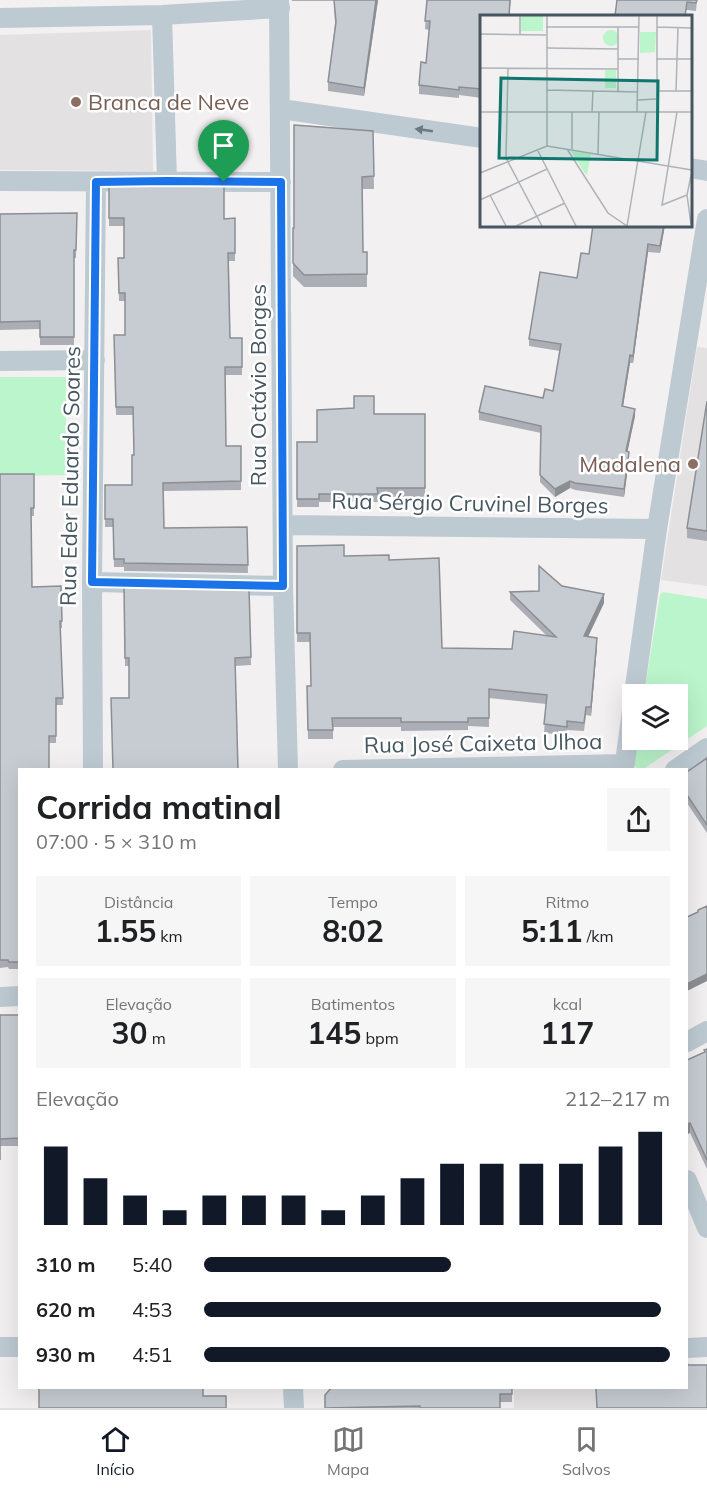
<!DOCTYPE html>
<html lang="pt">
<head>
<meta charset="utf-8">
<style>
	:root { --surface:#fff; --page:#f6f6f6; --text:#202124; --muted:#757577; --line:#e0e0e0; --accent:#111827 }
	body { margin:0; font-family:Mulish,sans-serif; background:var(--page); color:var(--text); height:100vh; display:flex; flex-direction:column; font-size:22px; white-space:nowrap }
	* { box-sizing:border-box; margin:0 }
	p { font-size:20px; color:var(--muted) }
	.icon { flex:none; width:33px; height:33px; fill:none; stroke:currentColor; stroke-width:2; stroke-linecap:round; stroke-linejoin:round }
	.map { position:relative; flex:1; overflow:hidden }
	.sheet { position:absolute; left:18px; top:768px; width:670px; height:621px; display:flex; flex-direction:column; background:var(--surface); border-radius:0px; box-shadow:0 6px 24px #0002 }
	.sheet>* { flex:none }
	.fabs { position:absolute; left:622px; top:684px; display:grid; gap:12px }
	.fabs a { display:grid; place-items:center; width:66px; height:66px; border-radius:0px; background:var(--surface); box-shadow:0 6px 24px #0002; font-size:30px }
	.pin { position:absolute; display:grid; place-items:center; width:51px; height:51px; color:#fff; margin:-62px -26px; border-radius:50% 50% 50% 0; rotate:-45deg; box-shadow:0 0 6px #0007 }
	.pin .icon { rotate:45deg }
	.round { display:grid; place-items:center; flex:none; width:63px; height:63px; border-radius:0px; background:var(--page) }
	.head { display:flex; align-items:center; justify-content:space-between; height:102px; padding:0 18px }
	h1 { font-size:33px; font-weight:700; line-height:45px }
	.stats { display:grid; grid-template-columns:repeat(3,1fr); gap:9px; height:102px; padding:6px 18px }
	.stats div { display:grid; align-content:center; border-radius:0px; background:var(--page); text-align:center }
	.stats b { font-size:30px; font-weight:700 }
	.stats small { font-size:16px; font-weight:400 }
	.stats p { font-size:16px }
	.chart { height:168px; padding:12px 18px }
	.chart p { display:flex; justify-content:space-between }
	.chart svg { width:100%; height:108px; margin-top:6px; stroke:var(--accent); stroke-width:6 }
	ul { padding:0 18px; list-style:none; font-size:20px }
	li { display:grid; grid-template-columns:96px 72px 1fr; align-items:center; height:45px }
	li i { height:15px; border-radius:8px; background:var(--accent) }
	.tabs { display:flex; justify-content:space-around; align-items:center; height:84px; border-top:2px solid var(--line); background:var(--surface); font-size:16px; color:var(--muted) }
	.tabs a { display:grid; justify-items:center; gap:3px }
	.tabs .current { color:var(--accent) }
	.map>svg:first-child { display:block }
</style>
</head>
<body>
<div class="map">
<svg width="707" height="1408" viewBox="0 0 707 1408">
	<rect width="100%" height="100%" fill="#f3f0f1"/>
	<path fill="#e4e1e3" d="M151 30 153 171 0 170V35Z
		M697 347 707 348V586L661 580Z
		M514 1388H645V1408H514Z"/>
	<path fill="#bbf5cb" d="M0 377H66V475L0 476Z
		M663 592 707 599V726L645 768 637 769 633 763 637 740H678V694H644L660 595Z"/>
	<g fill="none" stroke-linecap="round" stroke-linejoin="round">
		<path stroke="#bdcad2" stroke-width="20" d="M279 0 283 586 288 770
			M162 15 167 181
			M0 18 162 15 280 8
			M281 109 482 138
			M690 168 707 171
			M0 181 281 182
			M0 361 95 360
			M283 525 657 529
			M92 582 283 586
			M634 694 657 529 707 219
			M93 770 92 582 96 182
			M343 770 624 764
			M624 770 633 703
			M675 770 707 748
			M0 997 20 996
			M687 1042 707 1031
			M687 1180 707 1228
			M0 1347H20
			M687 1348 707 1347
			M293 1388 294 1408"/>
	</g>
	<path fill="#abafb5" d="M292 0H378L364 96 328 91V82L335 24 334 1H292Z
		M427 0H511L509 16H482V98L459 95V98L419 94V85L426 63 429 30 425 29Z
		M697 0 696 11 687 10 615 16Z
		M373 131 374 189H362L363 252H367V287H304L293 276V228H294Z
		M109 185 224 219 235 218V261H229L230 338H242V375H225L226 446H241V490L163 491 164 528 247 527 248 573 124 571V567H114L113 527H105V485H132L134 455 133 415H116L114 335H125V301H119L118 267 124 258V226H109Z
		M77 213 76 258H74V345H40V329L0 330V214Z
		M665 225 660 253 648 252 633 363H630L623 406 635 416 627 452 629 459 624 497 575 490 570 488 555 497 540 482 541 433 479 420V412L543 398 553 391 560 351 529 346V339L577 278 589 254Z
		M707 401V541L687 538V528Z
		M374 414H425V497H378V502H319V507H297V442H317Z
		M0 474H34V516H31L32 587 61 586 62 628H60L63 705H56V743H49L20 770V969H9L8 967 0 968Z
		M297 546 344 556 389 560 442 648 512 649 546 635 510 600V592L539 591 562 586 604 603 588 637 597 646 591 716 586 715 584 731 567 730V735L544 733 546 704 489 698V727L468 726V730L401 731V727H333V739H308L307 686H311L310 642H297Z
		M124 587 249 589 251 665 235 666 129 698V666H125Z
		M707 758V833L687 803V772Z
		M0 1015H20V1146H0V1168Z
		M707 1049V1169L690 1133 687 1134V1060L704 1052V1050Z
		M512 1388V1402H500V1408H325Z"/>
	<path fill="#8b8f93" d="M376 0H378L364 96V88Z
		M664 225H665L660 253V246Z
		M648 244V252L633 363V356Z
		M630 355V363L622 413V406Z
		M635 409V416L626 459V451Z
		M629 452V459L624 497V489Z
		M570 481V488L555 497V489Z
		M604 594V603L584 645V636Z
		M597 638V646L591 716V707Z
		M707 974V981L687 991V984Z
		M690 1123V1133L687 1134V1124Z"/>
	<path fill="#c7ccd2" stroke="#8b8f93" stroke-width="1.5" d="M334 0H376L364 88 328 82 336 22Z
		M427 0H510L509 16H482V89L459 87V90L419 85 421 62 426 63 430 21H425Z
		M617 0H697L696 3 687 2 685 16H615Z
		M294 125 373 131 374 176 362 177 363 252H367V274L304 275 293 263V228H294Z
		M109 185 224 186V219L235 218V253H228L230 338H242V367H225L226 446H241V481L163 483 164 528 247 527 248 565 124 563V559H114L113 519H105V485H132V455H134L133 407H116L114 335H125V293H119L118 258H124V218H109Z
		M77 213 76 250H74V337H40V321L0 322V214Z
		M593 225H664L660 246 648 244 633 356 630 355 622 406 635 409 626 451 629 452 624 489 575 483 570 481 555 489 540 475 541 426 479 412 485 386 543 398 545 389 553 391 561 344 529 339 540 272 577 278 581 253 589 254Z
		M354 396H374V414H425V488H377L378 494H319V499H297V442H317V410L354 408Z
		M707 401V531L687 528Z
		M0 474H34V508H31L32 587 61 586 62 621H60L63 698H56V736H49V770H20V962H9L8 960H0Z
		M344 545V556L389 555V560L439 558 442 648 512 649 514 631 556 637 510 592 539 591V566L562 586 604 594 584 636 597 638 591 707H586L584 723 567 721V727L544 724 547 695 489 689V718H468V722H401V718H332L333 730H308L307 686H311L310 633H297V546Z
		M124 587 249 589 251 657 235 658 238 770H113L111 698H129V658H125Z
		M707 758V825L687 795V772Z
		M707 906V974L687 984V917L698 912V910Z
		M0 1015H20V1138L0 1139V1160Z
		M707 1049V1160L690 1123 687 1124V1060L705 1052 704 1050Z
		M687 1362 688 1365H707V1408H597L596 1388H687Z
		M39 1388H203V1396H226V1408H39Z
		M331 1388H512V1394H500V1408H420V1406L325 1408V1395Z"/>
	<defs><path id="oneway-solid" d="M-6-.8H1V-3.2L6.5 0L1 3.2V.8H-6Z" transform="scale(1.5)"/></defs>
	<use fill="#6a7a83" href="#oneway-solid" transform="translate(424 130) rotate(-172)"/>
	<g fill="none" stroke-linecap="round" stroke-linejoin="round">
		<defs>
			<path id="route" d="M167 181 281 182 283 586 92 582 96 182Z"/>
		</defs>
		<use href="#route" stroke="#fff" stroke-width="12"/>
		<use href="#route" stroke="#1a73e8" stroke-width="8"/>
	</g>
	<g fill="#8d6e63" stroke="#fff" stroke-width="2">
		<circle cx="76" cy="102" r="6"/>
		<circle cx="693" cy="464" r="6"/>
	</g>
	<g text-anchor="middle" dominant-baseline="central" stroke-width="5" stroke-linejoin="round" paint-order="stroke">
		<g font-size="22" fill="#785e54" stroke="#fff" text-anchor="start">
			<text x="88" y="102">Branca de Neve</text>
			<text x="681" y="464" text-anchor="end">Madalena</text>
		</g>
		<g font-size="22" fill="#465761" stroke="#fff">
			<text transform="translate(258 385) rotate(-90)">Rua Octávio Borges</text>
			<text transform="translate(70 476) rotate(-89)">Rua Eder Eduardo Soares</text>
			<text transform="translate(470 503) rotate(1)">Rua Sérgio Cruvinel Borges</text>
			<text transform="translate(483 743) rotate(-1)">Rua José Caixeta Ulhoa</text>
		</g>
	</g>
	<g transform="translate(480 15)">
		<rect width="212" height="212" fill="#f3f0f1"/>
		<path d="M41 1H63V16H41ZM123 23a8 8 0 1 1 16 0a8 8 0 1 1-16 0ZM160 17H176L175 37 160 38ZM125 55H136V73H125ZM91 136 111 139 107 160H106Z" fill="#bbf5cb"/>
		<path fill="none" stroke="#aeb3b7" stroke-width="1.5" d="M40 1V20M67 1V131M177 1V97M66 12H159M177 12 212 13M0 19 66 20M66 33 138 34M138 44H159M176 44H212M0 53 138 54M28 54 26 143 62 211M67 75 158 77M138 76V12M177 76H212M196 76 198 12M158 85 176 84M0 97H212M92 97V134M112 97 113 75M157 97 159 1M197 97 182 190 207 180M67 131 212 155M87 134 128 198 147 211M58 136 96 211M118 139 119 97M0 158 67 131M10 180 26 211M0 185 67 154M211 209 207 180 212 156M36 211 85 188M147 211 166 97"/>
		<path fill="#0f766e" fill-opacity="0.15" stroke="#0f766e" stroke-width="3" d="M21 63 178 66 177 145 19 143Z"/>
		<rect width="212" height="212" fill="none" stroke="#465761" stroke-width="3"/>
	</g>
</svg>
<div class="fabs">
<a><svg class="icon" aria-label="layers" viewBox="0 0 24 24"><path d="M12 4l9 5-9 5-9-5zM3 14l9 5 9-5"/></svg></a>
</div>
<div class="pin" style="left:224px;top:182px;background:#1e9e55"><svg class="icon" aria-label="arrive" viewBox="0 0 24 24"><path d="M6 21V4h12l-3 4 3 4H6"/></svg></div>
<section class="sheet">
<div class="head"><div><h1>Corrida matinal</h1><p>07:00 · 5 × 310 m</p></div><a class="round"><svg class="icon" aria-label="share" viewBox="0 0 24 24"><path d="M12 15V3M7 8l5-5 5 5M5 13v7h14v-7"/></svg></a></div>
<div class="stats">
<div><p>Distância</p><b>1.55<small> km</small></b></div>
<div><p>Tempo</p><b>8:02</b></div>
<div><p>Ritmo</p><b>5:11<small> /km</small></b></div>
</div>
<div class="stats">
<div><p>Elevação</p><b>30<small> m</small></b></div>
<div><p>Batimentos</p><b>145<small> bpm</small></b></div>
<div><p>kcal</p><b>117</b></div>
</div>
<div class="chart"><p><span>Elevação</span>212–217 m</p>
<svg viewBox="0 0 160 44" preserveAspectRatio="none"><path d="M5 44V12M15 44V25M25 44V32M35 44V38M45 44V32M55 44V32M65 44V32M75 44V38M85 44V32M95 44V25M105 44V19M115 44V19M125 44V19M135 44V19M145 44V12M155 44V6"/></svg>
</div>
<ul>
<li><b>310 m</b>5:40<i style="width:53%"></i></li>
<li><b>620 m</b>4:53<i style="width:98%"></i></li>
<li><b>930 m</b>4:51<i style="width:100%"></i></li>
</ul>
</section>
</div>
<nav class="tabs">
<a class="current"><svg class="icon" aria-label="home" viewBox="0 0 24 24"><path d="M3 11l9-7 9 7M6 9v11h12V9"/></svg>Início</a>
<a><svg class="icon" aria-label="map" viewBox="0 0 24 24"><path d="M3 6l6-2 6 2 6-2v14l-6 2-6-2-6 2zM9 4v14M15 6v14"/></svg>Mapa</a>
<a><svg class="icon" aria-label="saved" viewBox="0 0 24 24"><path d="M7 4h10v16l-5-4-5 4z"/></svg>Salvos</a>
</nav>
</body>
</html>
